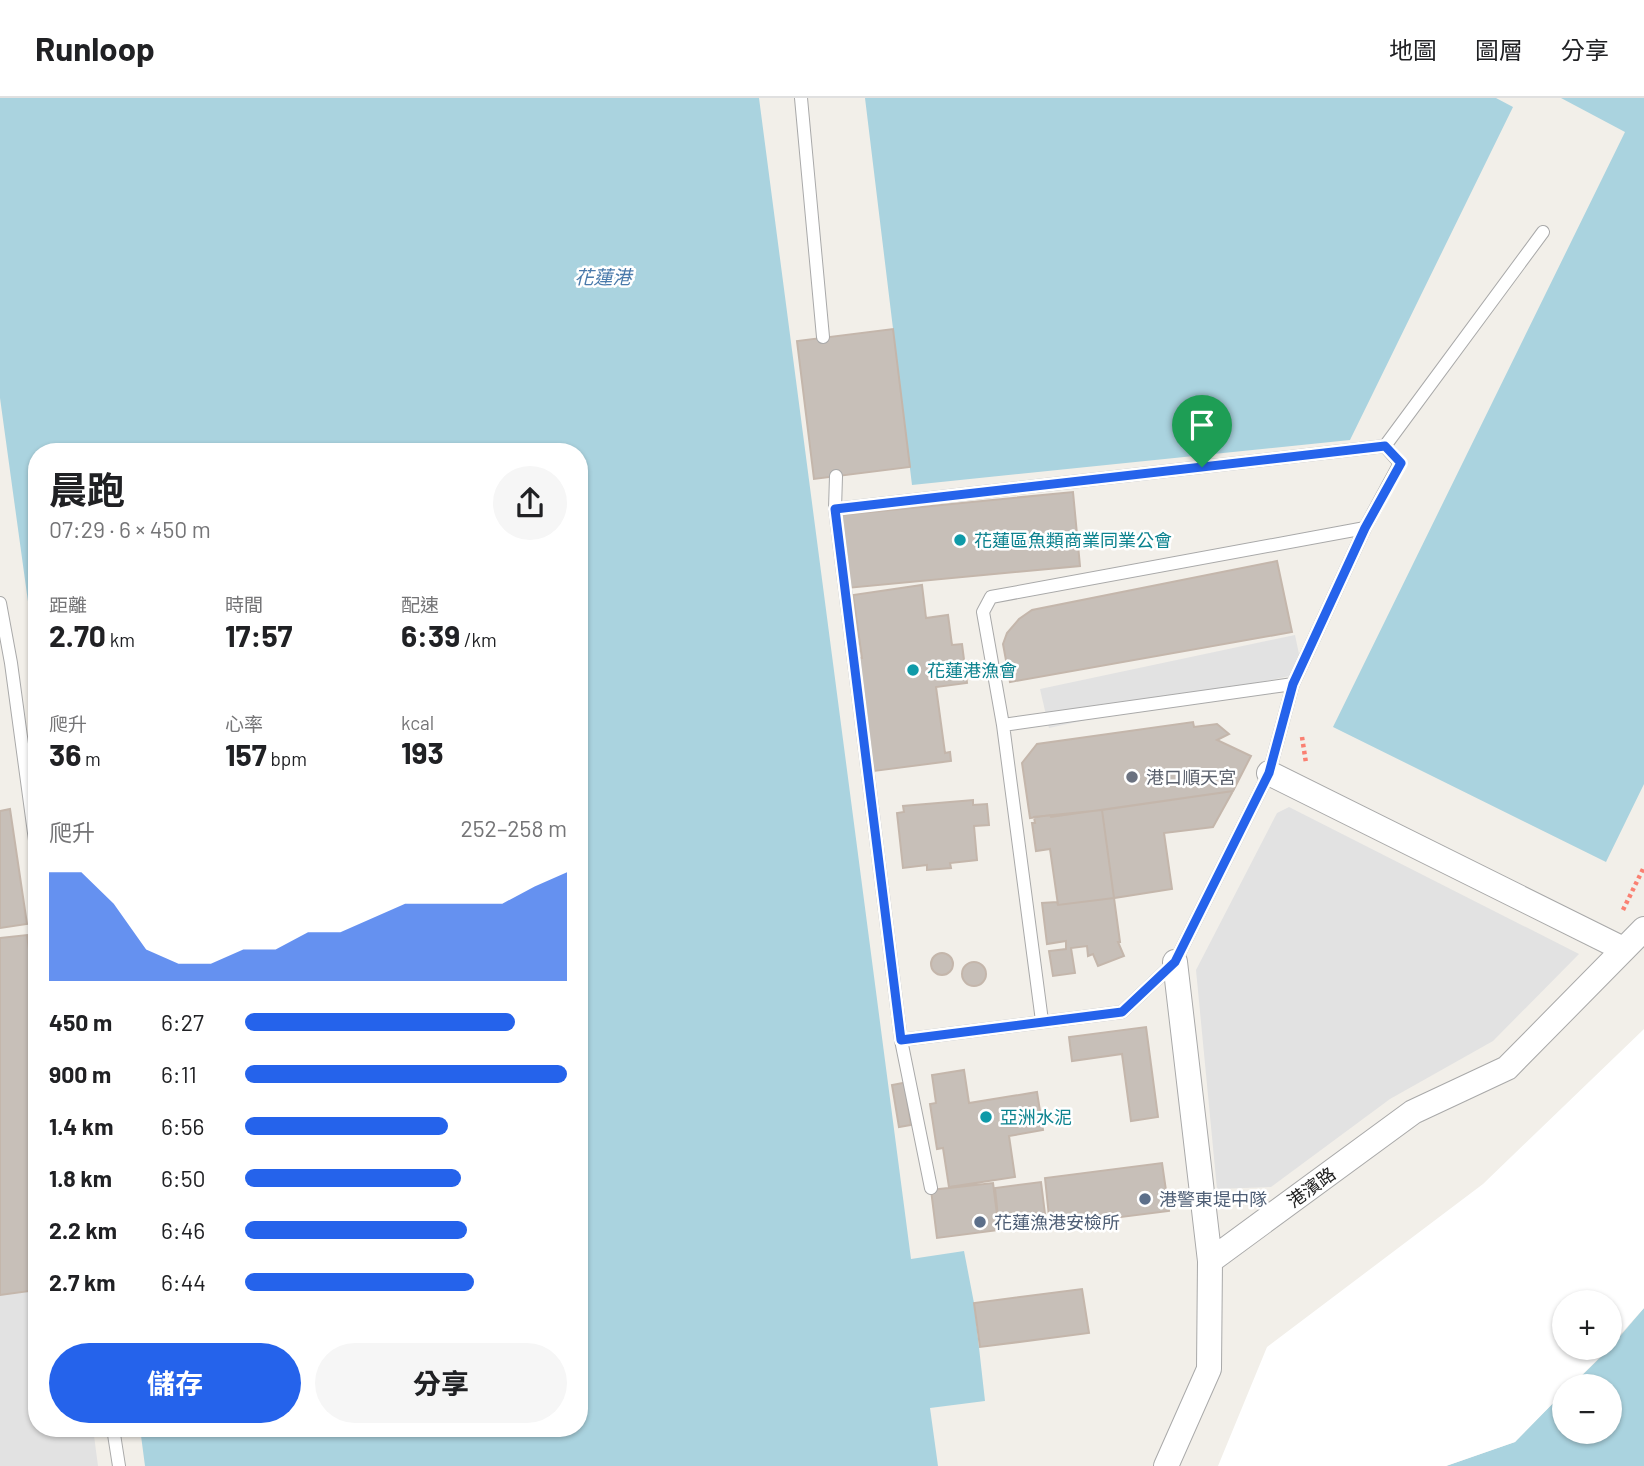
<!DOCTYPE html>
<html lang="zh-TW">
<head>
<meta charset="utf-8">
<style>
	:root { --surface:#fff; --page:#f6f6f6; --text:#202124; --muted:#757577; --line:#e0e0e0; --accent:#2563eb }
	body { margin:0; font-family:Barlow,"Noto Sans TC",sans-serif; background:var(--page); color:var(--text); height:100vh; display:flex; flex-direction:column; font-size:26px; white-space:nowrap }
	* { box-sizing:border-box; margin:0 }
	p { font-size:23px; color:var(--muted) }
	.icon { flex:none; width:38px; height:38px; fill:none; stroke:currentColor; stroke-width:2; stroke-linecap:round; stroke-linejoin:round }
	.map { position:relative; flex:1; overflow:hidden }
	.drawer { position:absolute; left:28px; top:345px; width:560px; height:994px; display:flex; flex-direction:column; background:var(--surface); border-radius:28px; box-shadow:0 2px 5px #0004 }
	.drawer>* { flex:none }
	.fabs { position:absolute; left:1552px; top:1192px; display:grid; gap:14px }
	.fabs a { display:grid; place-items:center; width:70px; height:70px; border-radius:50%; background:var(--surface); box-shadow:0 2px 5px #0004; font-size:35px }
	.pin { position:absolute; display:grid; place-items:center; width:60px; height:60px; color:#fff; margin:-72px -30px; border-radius:50% 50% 50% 0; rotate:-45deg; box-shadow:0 0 7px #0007 }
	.pin .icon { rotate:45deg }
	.round { display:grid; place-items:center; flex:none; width:74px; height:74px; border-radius:37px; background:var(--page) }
	.headline { display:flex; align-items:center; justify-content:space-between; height:119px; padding:0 21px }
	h1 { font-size:38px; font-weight:700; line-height:52px }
	.stats { display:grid; grid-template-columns:repeat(3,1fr); gap:10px; height:119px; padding:7px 21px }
	.stats div { display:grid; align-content:center }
	.stats b { font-size:30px; font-weight:700 }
	.stats small { font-size:19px; font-weight:400 }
	.stats p { font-size:19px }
	.chart { height:196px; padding:14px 21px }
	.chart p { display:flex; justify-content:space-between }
	.chart svg { width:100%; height:126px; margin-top:7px; fill:var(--accent); opacity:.7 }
	.action { display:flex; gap:14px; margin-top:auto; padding:14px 21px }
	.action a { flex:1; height:80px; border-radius:42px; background:var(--accent); color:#fff; font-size:28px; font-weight:700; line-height:80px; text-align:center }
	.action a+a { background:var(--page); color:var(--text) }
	ul { padding:0 21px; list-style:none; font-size:23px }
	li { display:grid; grid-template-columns:112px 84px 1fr; align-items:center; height:52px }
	li i { height:18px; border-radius:9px; background:var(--accent) }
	header { display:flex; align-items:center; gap:42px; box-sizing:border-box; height:98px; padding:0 35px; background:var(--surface); border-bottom:2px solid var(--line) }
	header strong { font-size:33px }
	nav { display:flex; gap:38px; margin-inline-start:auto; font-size:24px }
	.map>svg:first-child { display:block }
</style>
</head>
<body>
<header>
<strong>Runloop</strong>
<nav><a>地圖</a><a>圖層</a><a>分享</a></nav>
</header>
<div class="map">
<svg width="1644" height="1368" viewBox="0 0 1644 1368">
	<rect width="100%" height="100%" fill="#f2efe9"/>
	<path fill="#e2e2e2" d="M1295 537 1303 575 1049 630 1040 591Z
		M1289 709 1579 856 1493 943 1390 1001 1271 1089 1217 1091 1196 872 1277 715Z
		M37 1192V1330H93L98 1368H0V1197Z"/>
	<path fill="#aad3df" d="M0 0H759L911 1161 964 1153 974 1205 985 1303 930 1310 938 1368H145L140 1330H579V354H37V569L0 300Z
		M865 0H1496L1513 9 1350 342 912 387Z
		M1561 0H1644V686L1606 764 1333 629 1625 34Z
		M1644 1210V1368H1446L1515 1344 1564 1294V1334H1610V1288H1571L1610 1250Z"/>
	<path fill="#fff" d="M1644 931V1210L1610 1248V1204H1564V1250H1609L1571 1288H1564V1294L1515 1344 1446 1368H1218L1267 1249 1483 1086Z"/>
	<path fill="#c7bfb8" stroke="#c4b6ab" stroke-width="2" d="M893 231 910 369 814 381 797 243Z
		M1073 394 1080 468 847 490 840 417Z
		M1277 463 1292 534 1010 584 1003 546 1007 535 1019 521 1032 512Z
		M922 487 926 520 948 517 952 547 962 546 967 585 936 589 945 655 950 654 951 663 874 673 858 560H862L853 497Z
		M1193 624 1194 629 1217 626 1229 636 1217 642 1251 658 1233 693 1051 719 1050 717 1030 720 1022 665 1037 646Z
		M1233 693 1213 729 1164 735 1172 791 1114 800 1102 712Z
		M973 702V707L987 706 989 727 974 728 977 762 950 765 951 770 927 772V767L903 770 897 715 904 714 903 708Z
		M10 711 27 826 0 830V713Z
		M1102 712 1114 800 1058 807 1050 751 1036 753 1032 725H1035L1034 719Z
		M1114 800 1120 844H1118L1124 858 1098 868 1093 856 1088 858 1087 848 1071 850 1075 875 1053 878 1049 853 1066 851V843L1047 846 1042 805 1057 804 1058 807Z
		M27 837 37 910V1192L0 1197V840Z
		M931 866a11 11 0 1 1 22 0a11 11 0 1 1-22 0Z
		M962 876a12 12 0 1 1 24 0a12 12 0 1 1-24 0Z
		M1146 929 1158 1019 1131 1023 1122 956 1072 963 1069 939Z
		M964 972 969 1005 1037 994 1043 1032 1009 1038 1015 1079 949 1089 943 1050 937 1051 930 1006 936 1005 932 977Z
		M908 984 907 1002 911 1027 899 1029 892 987Z
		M1162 1065 1169 1113 1050 1128 1045 1080Z
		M1041 1084 1046 1124 999 1129 995 1090Z
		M993 1085 999 1132 937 1140 931 1092Z
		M1082 1191 1089 1235 980 1249 974 1205Z"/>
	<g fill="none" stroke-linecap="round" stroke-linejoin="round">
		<defs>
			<path id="lane" d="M801 0 823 239
				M836 378 835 411 901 942 931 1090
				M835 411 1385 348 1543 134
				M0 505 11 565 37 757
				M1003 627 1293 586
				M1042 923 1003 627 983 514 991 499 1365 430
				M901 942 1122 914 1175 864 1269 675 1293 586 1365 430 1400 365 1385 348
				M113 1330 119 1368"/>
			<path id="street" d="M1269 675 1623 851
				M1175 864 1210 1163 1413 1014 1507 970 1644 831
				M1166 1368 1209 1271 1210 1163"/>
		</defs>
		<use href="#lane" stroke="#a9a9a9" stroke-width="14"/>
		<use href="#street" stroke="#a9a9a9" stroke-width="26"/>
		<path stroke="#fa8072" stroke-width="4.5" stroke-dasharray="3.5 3.5" stroke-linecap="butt" d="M1302 639 1306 665
			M1623 812 1644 769"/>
		<use href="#lane" stroke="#fff" stroke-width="12"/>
		<use href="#street" stroke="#fff" stroke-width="24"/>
	</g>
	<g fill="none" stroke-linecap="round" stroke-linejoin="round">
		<defs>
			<path id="route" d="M1385 348 1401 365 1365 430 1293 586 1269 675 1175 864 1122 914 901 942 835 411Z"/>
		</defs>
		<use href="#route" stroke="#fff" stroke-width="14"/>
		<use href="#route" stroke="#2563eb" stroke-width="9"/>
	</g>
	<g fill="#0f9aa8" stroke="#fff" stroke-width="2.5">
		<circle cx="960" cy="442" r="7"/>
		<circle cx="913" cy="572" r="7"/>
		<circle cx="986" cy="1019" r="7"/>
	</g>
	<circle fill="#6b7280" stroke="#fff" stroke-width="2.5" cx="1132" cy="679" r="7"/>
	<g fill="#5c6f8a" stroke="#fff" stroke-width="2.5">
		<circle cx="1145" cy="1101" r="7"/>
		<circle cx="980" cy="1124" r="7"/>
	</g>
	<g text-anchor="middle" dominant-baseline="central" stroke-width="5" stroke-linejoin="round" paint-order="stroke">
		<g font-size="18" fill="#0d838f" stroke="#fff" text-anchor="start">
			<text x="974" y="442">花蓮區魚類商業同業公會</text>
			<text x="927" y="572">花蓮港漁會</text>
			<text x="1000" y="1019">亞洲水泥</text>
		</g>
		<g font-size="18" fill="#5b616d" stroke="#fff" text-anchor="start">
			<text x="1146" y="679">港口順天宮</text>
		</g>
		<g font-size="18" fill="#222" stroke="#fff">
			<text transform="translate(1311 1089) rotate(-36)">港濱路</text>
		</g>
		<g font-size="18" fill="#4e5e75" stroke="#fff" text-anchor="start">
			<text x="1159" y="1101">港警東堤中隊</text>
			<text x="994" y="1124">花蓮漁港安檢所</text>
		</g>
		<g font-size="19" font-style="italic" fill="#4a7aab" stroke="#fff">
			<text x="603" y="178">花蓮港</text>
		</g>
	</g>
</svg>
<div class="fabs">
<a>+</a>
<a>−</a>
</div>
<div class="pin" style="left:1202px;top:369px;background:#1e9e55"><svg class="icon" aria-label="arrive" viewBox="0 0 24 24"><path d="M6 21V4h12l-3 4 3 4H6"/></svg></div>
<section class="drawer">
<div class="headline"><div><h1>晨跑</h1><p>07:29 · 6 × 450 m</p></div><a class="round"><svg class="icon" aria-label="share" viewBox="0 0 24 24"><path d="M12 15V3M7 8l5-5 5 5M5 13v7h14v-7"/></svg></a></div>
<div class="stats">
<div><p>距離</p><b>2.70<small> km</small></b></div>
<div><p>時間</p><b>17:57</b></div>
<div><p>配速</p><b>6:39<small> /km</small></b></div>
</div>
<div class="stats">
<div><p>爬升</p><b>36<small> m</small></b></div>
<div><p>心率</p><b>157<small> bpm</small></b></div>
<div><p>kcal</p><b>193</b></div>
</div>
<div class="chart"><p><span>爬升</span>252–258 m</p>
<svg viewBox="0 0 160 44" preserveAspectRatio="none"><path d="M0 44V6L10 6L20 17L30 33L40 38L50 38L60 33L70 33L80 27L90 27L100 22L110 17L120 17L130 17L140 17L150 11L160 6V44z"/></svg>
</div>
<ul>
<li><b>450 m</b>6:27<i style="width:84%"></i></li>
<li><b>900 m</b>6:11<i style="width:100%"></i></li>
<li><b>1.4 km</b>6:56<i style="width:63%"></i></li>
<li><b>1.8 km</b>6:50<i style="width:67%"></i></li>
<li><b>2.2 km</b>6:46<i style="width:69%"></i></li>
<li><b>2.7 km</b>6:44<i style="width:71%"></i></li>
</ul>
<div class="action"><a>儲存</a><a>分享</a></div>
</section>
</div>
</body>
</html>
